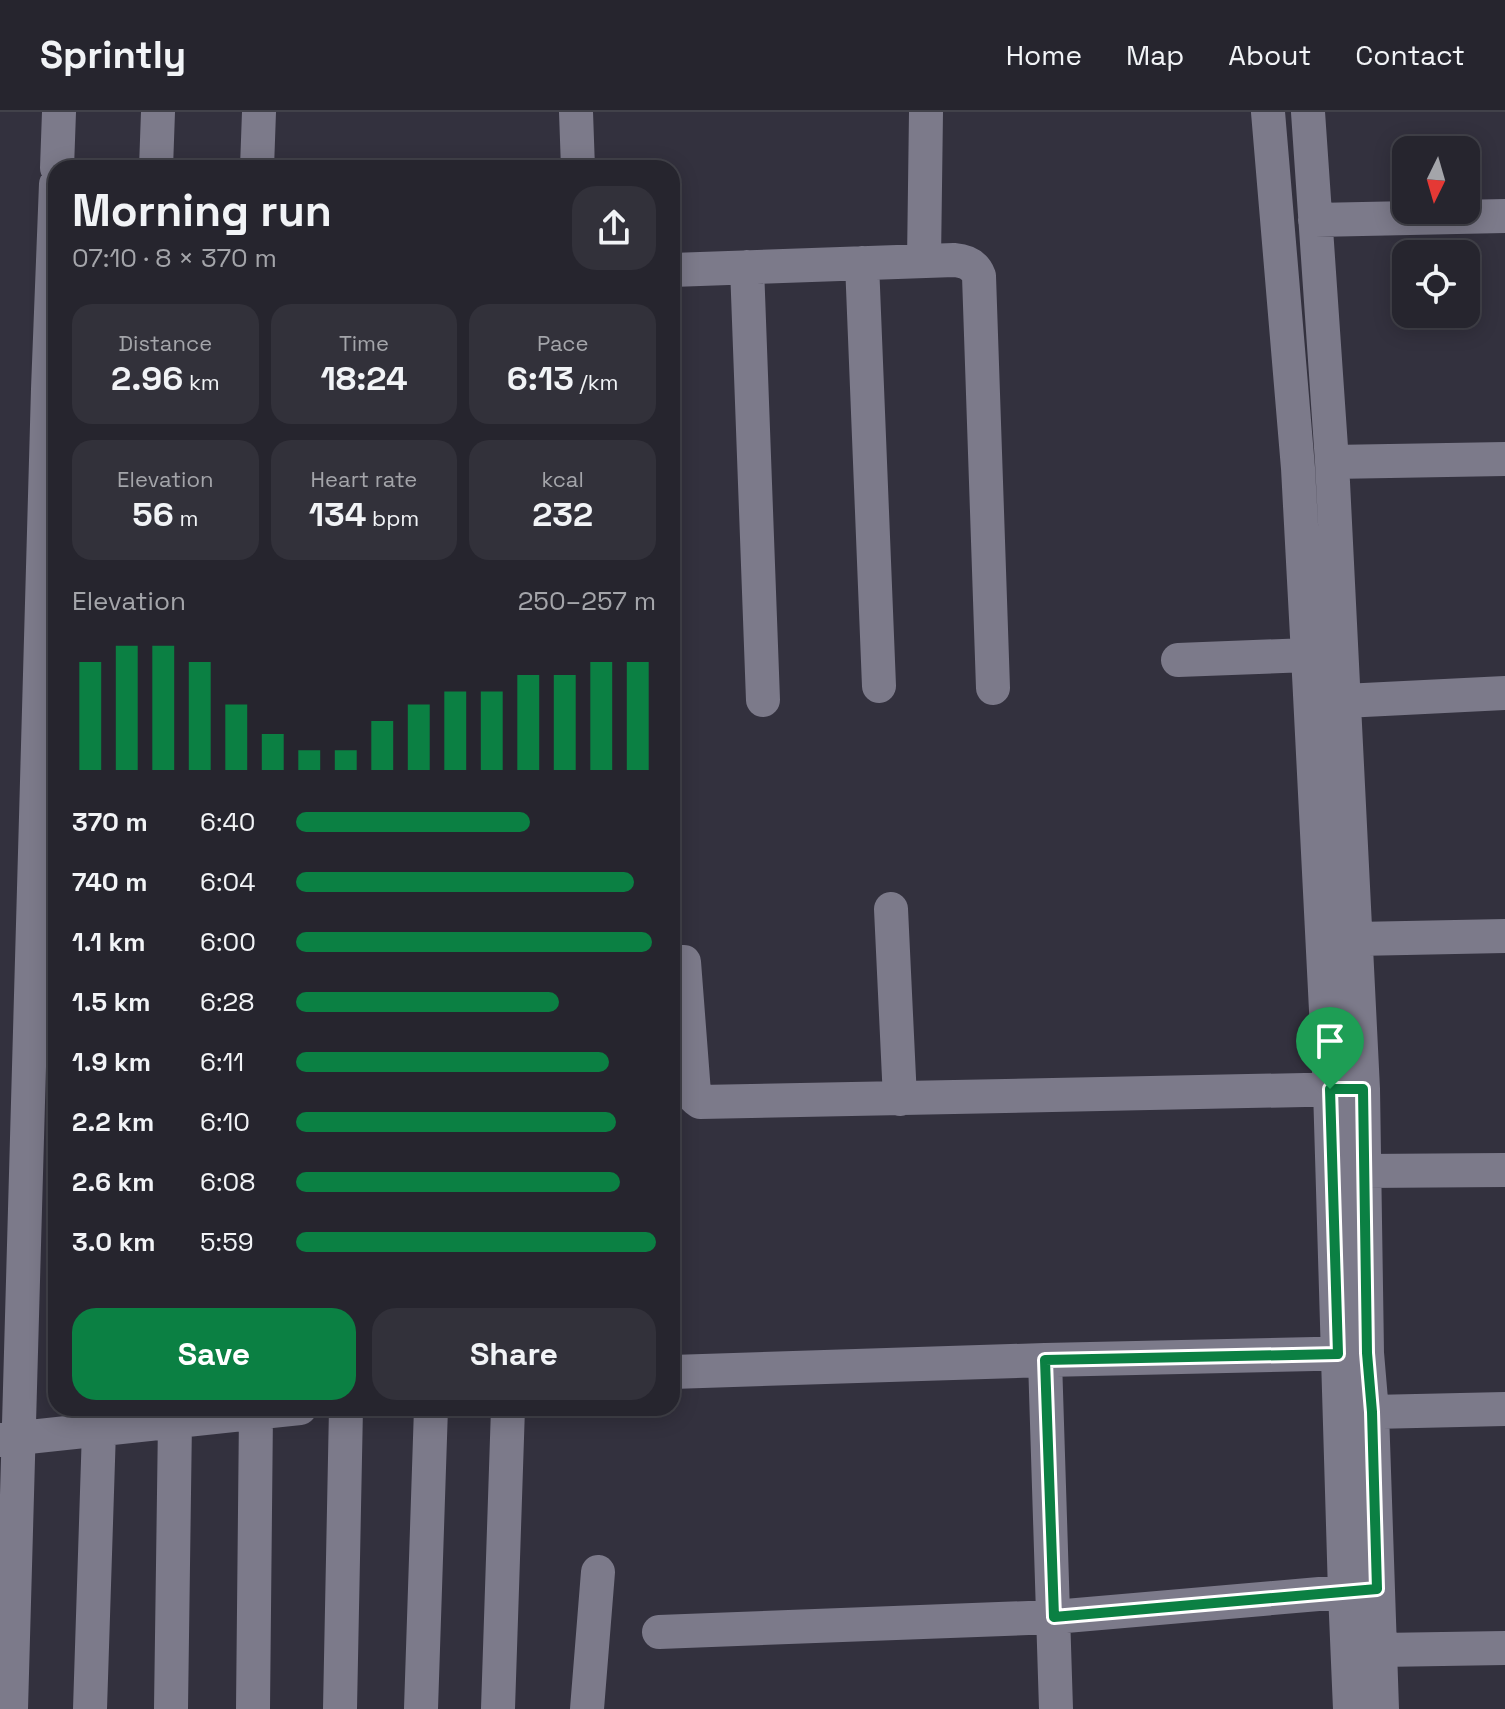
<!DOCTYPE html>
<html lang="en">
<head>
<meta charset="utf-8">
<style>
	:root { --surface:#26252e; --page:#32313a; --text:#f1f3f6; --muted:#a4a5aa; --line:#42424a; --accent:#0b8043 }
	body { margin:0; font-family:"Space Grotesk",sans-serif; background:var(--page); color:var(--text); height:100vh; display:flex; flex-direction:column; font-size:30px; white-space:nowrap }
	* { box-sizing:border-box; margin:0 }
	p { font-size:26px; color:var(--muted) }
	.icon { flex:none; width:44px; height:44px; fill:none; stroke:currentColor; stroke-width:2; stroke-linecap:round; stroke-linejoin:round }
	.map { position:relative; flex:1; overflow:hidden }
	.details { position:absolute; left:48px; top:48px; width:632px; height:1256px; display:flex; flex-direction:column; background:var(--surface); border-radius:24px; box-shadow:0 4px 20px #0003,0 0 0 2px var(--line) }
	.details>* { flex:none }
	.needle { width:52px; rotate:185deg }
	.fabs { position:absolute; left:1392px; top:24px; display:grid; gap:16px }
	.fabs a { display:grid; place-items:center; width:88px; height:88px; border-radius:16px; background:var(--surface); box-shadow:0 4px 20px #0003,0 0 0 2px var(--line); font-size:40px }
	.pin { position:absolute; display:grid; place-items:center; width:68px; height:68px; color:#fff; margin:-82px -34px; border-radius:50% 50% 50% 0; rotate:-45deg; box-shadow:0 0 8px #0007 }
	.pin .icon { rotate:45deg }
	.round { display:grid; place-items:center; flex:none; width:84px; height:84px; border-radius:24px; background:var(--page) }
	.head { display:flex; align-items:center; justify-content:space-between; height:136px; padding:0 24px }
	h1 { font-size:44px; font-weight:700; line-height:60px }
	.metrics { display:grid; grid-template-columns:repeat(3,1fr); gap:12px; height:136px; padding:8px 24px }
	.metrics div { display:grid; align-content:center; border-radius:20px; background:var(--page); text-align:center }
	.metrics b { font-size:34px; font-weight:700 }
	.metrics small { font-size:22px; font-weight:400 }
	.metrics p { font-size:22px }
	.chart { height:224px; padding:16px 24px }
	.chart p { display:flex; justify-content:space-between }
	.chart svg { width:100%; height:144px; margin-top:8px; stroke:var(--accent); stroke-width:6 }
	.action { display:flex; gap:16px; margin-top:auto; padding:16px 24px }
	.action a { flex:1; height:92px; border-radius:24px; background:var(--accent); color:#fff; font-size:32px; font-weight:700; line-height:92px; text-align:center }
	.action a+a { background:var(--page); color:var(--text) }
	ul { padding:0 24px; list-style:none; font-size:26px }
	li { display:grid; grid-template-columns:128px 96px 1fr; align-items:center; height:60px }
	li i { height:20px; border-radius:10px; background:var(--accent) }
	header { display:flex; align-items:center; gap:48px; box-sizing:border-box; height:112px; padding:0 40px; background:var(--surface); border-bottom:2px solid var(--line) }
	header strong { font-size:38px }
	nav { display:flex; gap:44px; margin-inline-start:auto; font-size:28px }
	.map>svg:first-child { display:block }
</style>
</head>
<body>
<header>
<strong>Sprintly</strong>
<nav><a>Home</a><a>Map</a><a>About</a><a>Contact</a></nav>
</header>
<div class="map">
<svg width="1505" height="1597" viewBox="0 0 1505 1597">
	<rect width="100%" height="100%" fill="#33313e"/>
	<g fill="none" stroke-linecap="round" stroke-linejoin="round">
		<path stroke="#7c7a8a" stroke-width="34" d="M576 0 578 56
			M1268 0 1298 356 1308 543 1330 977 1345 1480 1350 1597
			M1308 0 1332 350 1363 977 1367 1241 1372 1300 1382 1597
			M57 56 59 0
			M156 56 158 0
			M257 56 259 0
			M1315 108 1505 104
			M924 149 926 0
			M862 151 879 574
			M747 155 763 588
			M672 158 954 148C966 149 975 153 979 164L993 576
			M1332 350 1505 347
			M1178 548 1308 543
			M1344 589 1505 581
			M891 797 900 987
			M1356 827 1505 824
			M684 850 694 981 696 987 700 990 1352 977
			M1364 1059 1505 1058
			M1045 1248 1056 1597
			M672 1260 1045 1248 1359 1241
			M1372 1300 1505 1297
			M0 1328 300 1296
			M659 1520 1054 1505 1365 1478
			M1380 1538 1505 1536
			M11 1597 48 277 56 72
			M90 1597 99 1318
			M171 1597 175 1309
			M253 1597 256 1300
			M340 1597 346 1296
			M421 1597 431 1296
			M498 1597 508 1296
			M587 1597 598 1460"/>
	</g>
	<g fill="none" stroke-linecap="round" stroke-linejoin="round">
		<defs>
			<path id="route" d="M1330 977H1363L1367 1241 1372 1300 1377 1477 1054 1505 1045 1248 1338 1242Z"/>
		</defs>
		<use href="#route" stroke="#fff" stroke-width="16"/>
		<use href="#route" stroke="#0b8043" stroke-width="10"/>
	</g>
</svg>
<div class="fabs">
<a><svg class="needle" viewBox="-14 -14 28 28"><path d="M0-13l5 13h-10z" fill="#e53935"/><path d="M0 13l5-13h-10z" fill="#a4a5aa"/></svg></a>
<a><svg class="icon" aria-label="locate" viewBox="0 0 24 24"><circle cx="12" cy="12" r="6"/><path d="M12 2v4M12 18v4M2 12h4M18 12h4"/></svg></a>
</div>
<div class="pin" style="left:1330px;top:977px;background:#1e9e55"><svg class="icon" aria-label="arrive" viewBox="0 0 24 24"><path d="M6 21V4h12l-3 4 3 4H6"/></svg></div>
<section class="details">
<div class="head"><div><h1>Morning run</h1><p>07:10 · 8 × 370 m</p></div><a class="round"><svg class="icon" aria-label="share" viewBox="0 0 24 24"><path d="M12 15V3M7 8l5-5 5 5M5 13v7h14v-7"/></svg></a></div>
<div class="metrics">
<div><p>Distance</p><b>2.96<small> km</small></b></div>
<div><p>Time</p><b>18:24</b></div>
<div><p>Pace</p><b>6:13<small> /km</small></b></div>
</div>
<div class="metrics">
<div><p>Elevation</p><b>56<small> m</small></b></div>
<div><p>Heart rate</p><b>134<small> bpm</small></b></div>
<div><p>kcal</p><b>232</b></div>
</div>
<div class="chart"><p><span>Elevation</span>250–257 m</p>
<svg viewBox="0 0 160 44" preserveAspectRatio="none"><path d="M5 44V11M15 44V6M25 44V6M35 44V11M45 44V24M55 44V33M65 44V38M75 44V38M85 44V29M95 44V24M105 44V20M115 44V20M125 44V15M135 44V15M145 44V11M155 44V11"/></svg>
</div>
<ul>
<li><b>370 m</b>6:40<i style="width:65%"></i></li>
<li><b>740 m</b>6:04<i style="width:94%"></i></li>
<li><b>1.1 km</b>6:00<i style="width:99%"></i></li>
<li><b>1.5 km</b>6:28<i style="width:73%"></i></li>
<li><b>1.9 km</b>6:11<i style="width:87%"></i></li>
<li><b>2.2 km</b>6:10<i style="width:89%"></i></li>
<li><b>2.6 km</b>6:08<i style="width:90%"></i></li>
<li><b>3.0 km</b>5:59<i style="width:100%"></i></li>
</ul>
<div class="action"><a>Save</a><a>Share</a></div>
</section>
</div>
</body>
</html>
